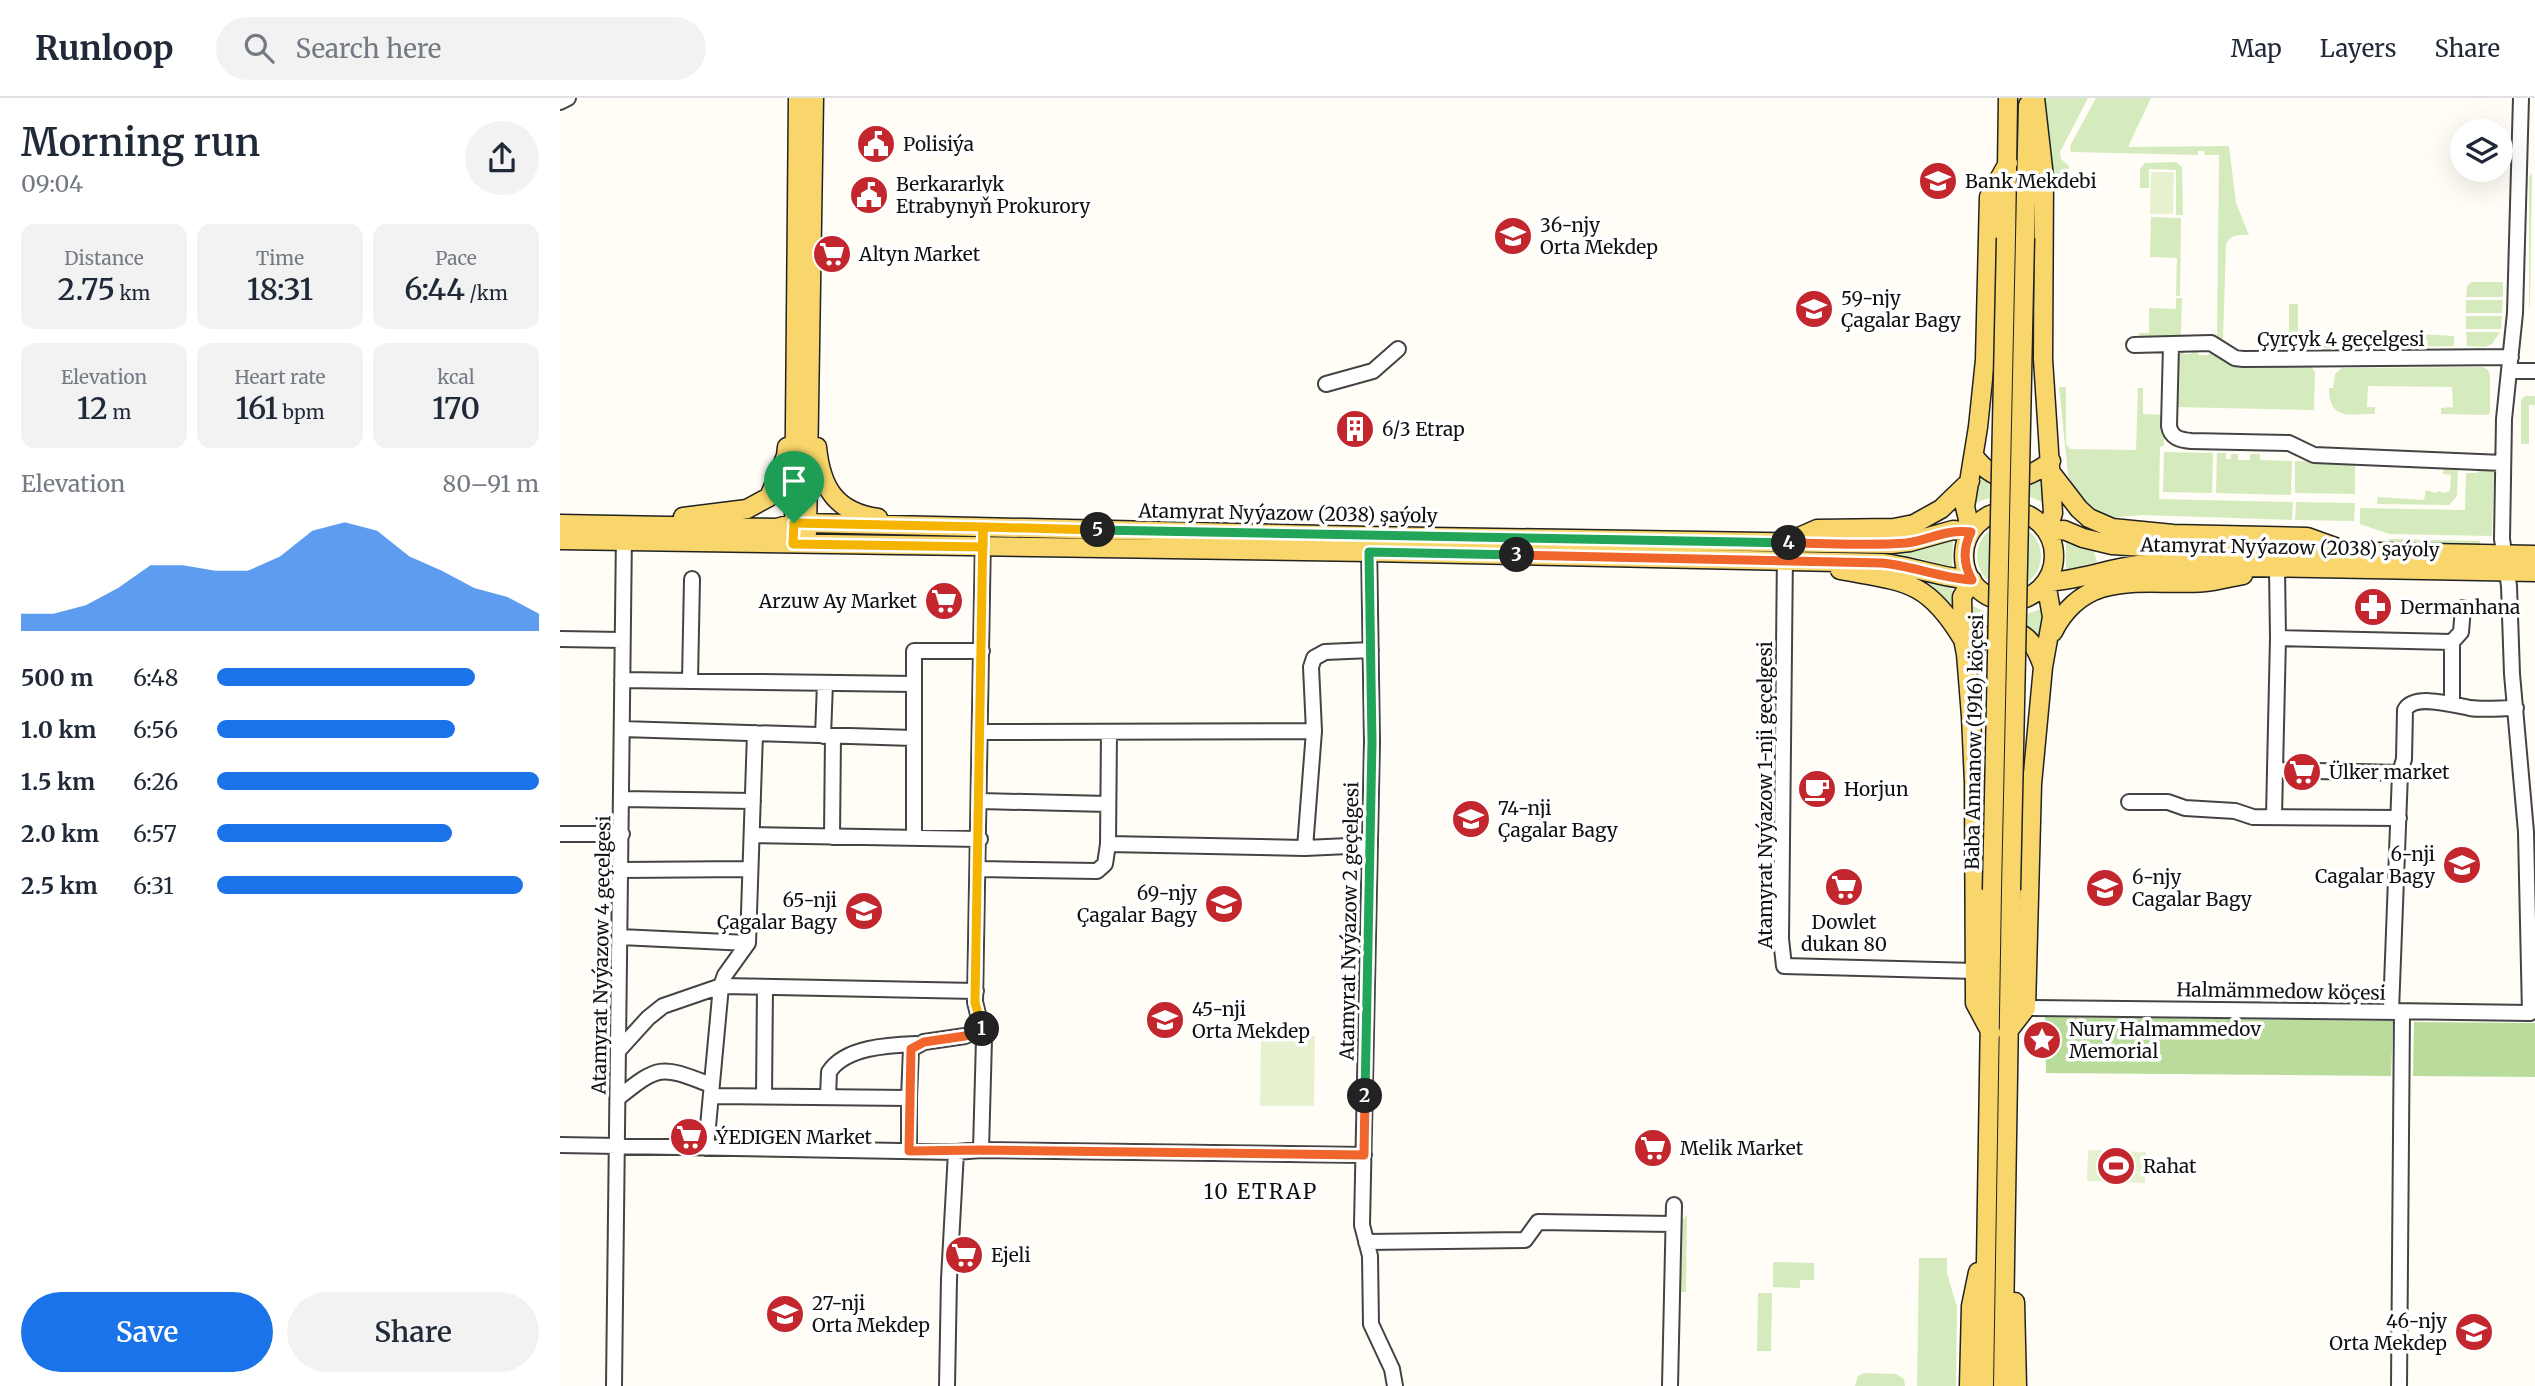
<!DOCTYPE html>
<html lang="en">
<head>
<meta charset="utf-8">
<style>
	:root { --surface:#fff; --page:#f2f2f3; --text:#1f2937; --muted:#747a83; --line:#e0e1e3; --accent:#1a73e8 }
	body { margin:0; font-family:Merriweather,serif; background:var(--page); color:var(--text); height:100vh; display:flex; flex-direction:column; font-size:26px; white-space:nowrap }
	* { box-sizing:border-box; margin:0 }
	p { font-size:23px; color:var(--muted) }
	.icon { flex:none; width:38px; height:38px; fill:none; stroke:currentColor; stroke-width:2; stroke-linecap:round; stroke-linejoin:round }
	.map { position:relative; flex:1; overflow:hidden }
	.drawer { display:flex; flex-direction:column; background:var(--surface); width:560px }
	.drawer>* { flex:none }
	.controls { position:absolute; left:1890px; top:21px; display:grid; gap:14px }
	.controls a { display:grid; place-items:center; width:63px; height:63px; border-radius:50%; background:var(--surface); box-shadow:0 7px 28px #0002; font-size:35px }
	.pin { position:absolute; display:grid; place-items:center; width:60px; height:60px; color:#fff; margin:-72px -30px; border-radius:50% 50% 50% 0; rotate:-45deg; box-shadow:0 0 7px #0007 }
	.pin .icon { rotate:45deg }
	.km { position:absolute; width:35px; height:35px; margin:-18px; border-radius:50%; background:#222; color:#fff; font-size:19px; line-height:35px; text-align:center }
	.round { display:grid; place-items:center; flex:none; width:74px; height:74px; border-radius:37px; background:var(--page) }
	.overview { display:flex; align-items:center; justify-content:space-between; height:119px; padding:0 21px }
	h1 { font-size:38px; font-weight:600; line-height:52px }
	.metrics { display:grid; grid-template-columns:repeat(3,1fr); gap:10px; height:119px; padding:7px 21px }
	.metrics div { display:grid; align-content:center; border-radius:14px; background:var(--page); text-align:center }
	.metrics b { font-size:30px; font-weight:600 }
	.metrics small { font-size:19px; font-weight:400 }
	.metrics p { font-size:19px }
	.chart { height:196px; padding:14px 21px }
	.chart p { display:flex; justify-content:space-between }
	.chart svg { width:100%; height:126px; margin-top:7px; fill:var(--accent); opacity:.7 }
	.cta { display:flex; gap:14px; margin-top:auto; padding:14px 21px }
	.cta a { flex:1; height:80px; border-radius:42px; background:var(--accent); color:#fff; font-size:28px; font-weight:600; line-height:80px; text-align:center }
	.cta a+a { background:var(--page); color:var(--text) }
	ul { padding:0 21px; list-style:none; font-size:23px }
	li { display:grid; grid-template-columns:112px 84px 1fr; align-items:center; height:52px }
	li i { height:18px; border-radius:9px; background:var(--accent) }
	header { display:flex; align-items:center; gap:42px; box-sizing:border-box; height:98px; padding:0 35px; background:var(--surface); border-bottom:2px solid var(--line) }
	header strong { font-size:33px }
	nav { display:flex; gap:38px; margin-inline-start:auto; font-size:24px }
	.search { width:490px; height:63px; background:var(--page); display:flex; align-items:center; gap:18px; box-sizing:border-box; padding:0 24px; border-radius:38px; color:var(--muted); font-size:26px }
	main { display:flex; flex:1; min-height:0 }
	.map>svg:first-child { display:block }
</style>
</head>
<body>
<header>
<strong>Runloop</strong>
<div class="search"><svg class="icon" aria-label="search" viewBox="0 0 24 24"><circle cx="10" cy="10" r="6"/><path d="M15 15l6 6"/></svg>Search here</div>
<nav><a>Map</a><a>Layers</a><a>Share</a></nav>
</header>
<main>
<section class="drawer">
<div class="overview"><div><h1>Morning run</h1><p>09:04</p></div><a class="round"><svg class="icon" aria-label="share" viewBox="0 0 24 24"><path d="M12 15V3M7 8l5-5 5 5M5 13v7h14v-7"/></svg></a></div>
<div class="metrics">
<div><p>Distance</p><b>2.75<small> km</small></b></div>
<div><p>Time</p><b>18:31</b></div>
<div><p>Pace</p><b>6:44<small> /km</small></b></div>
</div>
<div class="metrics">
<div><p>Elevation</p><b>12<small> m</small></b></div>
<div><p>Heart rate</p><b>161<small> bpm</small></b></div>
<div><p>kcal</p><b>170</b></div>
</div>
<div class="chart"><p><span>Elevation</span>80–91 m</p>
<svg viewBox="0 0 160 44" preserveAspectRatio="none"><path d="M0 44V38L10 38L20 35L30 29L40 21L50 21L60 23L70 23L80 18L90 9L100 6L110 9L120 18L130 23L140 29L150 32L160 38V44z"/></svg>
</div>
<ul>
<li><b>500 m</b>6:48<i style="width:80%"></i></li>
<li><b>1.0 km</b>6:56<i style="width:74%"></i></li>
<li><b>1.5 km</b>6:26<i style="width:100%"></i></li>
<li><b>2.0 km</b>6:57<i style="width:73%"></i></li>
<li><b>2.5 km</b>6:31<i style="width:95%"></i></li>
</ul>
<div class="cta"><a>Save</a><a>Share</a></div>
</section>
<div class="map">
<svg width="1975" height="1288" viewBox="0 0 1975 1288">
	<rect width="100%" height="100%" fill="#fffdf5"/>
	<path fill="#d5ebbd" d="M1485 0H1528L1500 54 1501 61 1509 68 1508 88H1495L1494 84Z
		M1536 0H1591L1568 49 1669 48 1676 105 1689 137C1678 137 1670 136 1666 147L1663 242 1657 241 1659 57H1645L1644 53H1638V57L1511 54 1510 48Z
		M1585 65 1616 64 1622 69 1623 117H1616V72L1589 71V90H1580V71Z
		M1972 75 1970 209H1969V79Z
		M1591 119 1621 120 1620 198H1616L1617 160 1590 159Z
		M1911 184H1943V199H1906L1907 188Z
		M1616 200H1622L1621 237 1619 241H1581L1579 235H1589V210L1616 211Z
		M1906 202H1943L1942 215H1906Z
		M1729 206H1738V245H1770V250L1729 249Z
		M1906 218H1942L1941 231H1906Z
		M1906 234H1940L1932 246 1925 249 1907 248Z
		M1841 235 1894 238V248L1841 249V244H1868V242L1841 241Z
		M1624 252V256H1631L1632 252H1636L1639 257H1647L1654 253 1750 267 1755 274 1754 312 1613 309 1614 281H1619V274H1614L1616 253Z
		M1923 269 1928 272 1930 277V315L1927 317 1881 316V310L1893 309 1892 289 1808 288 1807 309H1815V316C1789 316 1769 323 1769 290H1773L1775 276 1782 270Z
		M1499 289H1506V346L1510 351 1576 352 1578 290H1583V316L1604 317V348L1600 349 1599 401 1733 404 1732 422 1583 417 1548 420 1541 417 1519 400 1508 377Z
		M1965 298H1975V307H1969V346H1961V302Z
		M1604 354 1653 355 1652 395 1603 394Z
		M1657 355H1666V361H1671V356H1678V362H1690V356H1700V362L1732 363 1731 397 1656 395Z
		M1735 363 1795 364V396L1735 395Z
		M1884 366 1898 367 1897 398 1889 407 1817 406 1818 399 1864 402 1866 392 1875 395 1879 393 1884 395 1890 393 1891 377 1883 376Z
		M1918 368H1934L1932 438 1829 436 1800 426V410L1905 412 1906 375H1917Z
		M1419 377C1440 392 1460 393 1483 378L1486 407C1464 391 1439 395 1415 405Z
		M1736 404 1795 405 1794 423 1735 422Z
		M1417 458a32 32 0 1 1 64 0a32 32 0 1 1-64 0Z
		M1393 441 1392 472 1362 461 1332 457V454L1361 451Z
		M1829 441 1920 443V447L1829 445Z
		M1506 443 1533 451 1537 464 1506 473Z
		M1347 476 1380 485 1393 492 1396 515Z
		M1413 508C1436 521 1459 521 1483 510L1480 539C1463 526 1433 523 1415 537Z
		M1127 1117 1126 1194H1119L1121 1123Z
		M1359 1160H1387V1175L1397 1209 1396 1288H1357Z
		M1213 1164 1254 1165V1182H1240V1190L1213 1189Z
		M1198 1195H1212L1211 1253H1197Z
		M1304 1275 1336 1276 1344 1281 1345 1288H1295L1298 1278Z"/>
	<path fill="#b9dc9c" d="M1485 919 1833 923 1831 978 1486 975Z
		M1854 924 1975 925V979L1853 978Z"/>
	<path fill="#e6f2cf" d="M1591 74H1614L1613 116H1590Z
		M701 937 755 938 754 1008H700Z
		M1528 1052 1586 1054 1585 1085 1527 1083Z"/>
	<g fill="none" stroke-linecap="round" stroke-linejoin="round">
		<defs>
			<path id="minor" d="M0 4 8 0
				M1574 247 1651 245 1675 260 1683 261 1951 259
				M1611 247 1609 328C1611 340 1620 342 1631 343L1729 345 1754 357 1943 365
				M1949 273H1975
				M766 286 813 273 838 251
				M809 446 812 644 802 1127 810 1158 811 1226 832 1271 835 1288
				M1225 454 1221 841 1224 868 1415 873
				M1717 471 1718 540 1892 544
				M1718 540 1715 672 1840 675 1831 913 1970 915 1966 734 1952 576 1949 488 1942 441 1944 321 1955 215 1961 0
				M0 541 62 542
				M62 582 354 586
				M130 582 132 481
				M1892 605V544L1901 534 1903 510
				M62 631 353 640
				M421 634 754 633
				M549 634 548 746 745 750 810 747
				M263 638 265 585
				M1840 675 1844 661 1845 612C1854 595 1894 607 1910 610 1924 612 1941 610 1956 610
				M62 701 193 703
				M420 703 548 706
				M1569 704H1608L1625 710 1675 713 1693 719 1839 720
				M1714 719 1715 672
				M0 736H62
				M192 737 420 741
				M272 739 273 638
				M354 740V553H422
				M745 750 754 633 751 569 754 560 765 554 811 552
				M419 771 537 773 545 766 548 746
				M61 772 190 771
				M60 839 188 845
				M1466 910 1841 914
				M59 952 88 920 103 908 161 888 416 893
				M151 998 349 1000V1053
				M204 998 205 889
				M268 999 269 974C285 949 329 947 356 946
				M58 1000C100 966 101 968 151 987
				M349 1000 351 951 364 944 405 938 422 931
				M0 1047 396 1054 421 1052 804 1057
				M146 1050 161 888 165 877 188 845 195 635
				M421 1052 424 941 415 904 423 438
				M806 1144 965 1142 978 1124 1113 1126
				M54 1288 64 435
				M387 1288 389 1181 396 1054
				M1110 1288 1114 1107
				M1839 1288 1842 914"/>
			<path id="major" d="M1475 0 1484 79 1483 261 1493 415 1487 434
				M1446 140 1448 0
				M1465 140 1468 7
				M257 349C261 389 275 414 318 420
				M1414 358C1437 389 1463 385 1491 363
				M1492 376 1519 411 1529 420 1552 430 1613 436 1747 439 1775 449
				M1404 458a45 45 0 1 1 90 0a45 45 0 1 1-90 0Z
				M123 419 187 411 209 399 226 358 227 349
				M0 426 217 430 234 425H247L809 438 1332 446 1350 444 1393 432 1411 434 1405 409 1418 329 1425 262 1429 99 1448 65
				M234 434 238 0
				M1487 434 1504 432 1523 440 1552 447 1600 450 1975 457
				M247 435 254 0
				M0 442 809 454 1322 465C1353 468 1381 480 1412 482L1402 499 1403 541 1406 556 1411 618 1414 685 1415 905 1431 935
				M1232 442 1257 431 1334 430 1354 426 1381 411 1410 383
				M1280 472C1344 484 1366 481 1402 540
				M1493 534C1526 468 1587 489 1645 484 1657 483 1670 479 1683 477
				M1406 556C1438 524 1468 522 1483 569
				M1449 932 1466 910 1472 686 1483 569 1492 519 1486 484C1517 483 1546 471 1578 467L1975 474
				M1455 1204 1457 1288
				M1409 1288 1411 1208 1418 1174
				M1424 1288 1432 792
				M1443 1288 1451 792"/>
		</defs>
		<use href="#minor" stroke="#444" stroke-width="18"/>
		<use href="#major" stroke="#222" stroke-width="21"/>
		<use href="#minor" stroke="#fff" stroke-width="14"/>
		<use href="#major" stroke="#f9d66b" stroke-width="18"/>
		<defs>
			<path id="major-bridge" d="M1432 792 1446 140
				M1451 792 1465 140"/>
		</defs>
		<use href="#major-bridge" stroke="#222" stroke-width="21" stroke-linecap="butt"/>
		<use href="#major-bridge" stroke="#f9d66b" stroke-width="18"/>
	</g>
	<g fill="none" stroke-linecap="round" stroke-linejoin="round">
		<defs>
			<path id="split-1" d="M234 425 423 429 415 904 422 931"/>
			<path id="split-2" d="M422 931 405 938 364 944 351 951 349 1053 421 1052 804 1057 805 998"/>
			<path id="split-3" d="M805 998 812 644 809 454 957 457"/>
			<path id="split-4" d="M957 457 1322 465C1353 468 1381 480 1412 482 1403 466 1403 450 1411 434 1384 431 1371 442 1346 445 1308 448 1268 445 1229 445"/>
			<path id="split-5" d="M538 432 1229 445"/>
			<path id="split-6" d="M234 425 233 446 423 449V429L538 432"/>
		</defs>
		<use href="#split-1" stroke="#fff" stroke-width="14"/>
		<use href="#split-2" stroke="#fff" stroke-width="14"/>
		<use href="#split-3" stroke="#fff" stroke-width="14"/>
		<use href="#split-4" stroke="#fff" stroke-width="14"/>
		<use href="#split-5" stroke="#fff" stroke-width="14"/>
		<use href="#split-6" stroke="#fff" stroke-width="14"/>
		<use href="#split-1" stroke="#f5b400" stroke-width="9"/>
		<use href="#split-2" stroke="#f0652b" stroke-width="9"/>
		<use href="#split-3" stroke="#22a559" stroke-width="9"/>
		<use href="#split-4" stroke="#f0652b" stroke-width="9"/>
		<use href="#split-5" stroke="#22a559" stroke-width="9"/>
		<use href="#split-6" stroke="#f5b400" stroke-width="9"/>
	</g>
	<defs>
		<symbol id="civic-disc" viewBox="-11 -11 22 22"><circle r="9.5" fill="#c4262e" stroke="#fff"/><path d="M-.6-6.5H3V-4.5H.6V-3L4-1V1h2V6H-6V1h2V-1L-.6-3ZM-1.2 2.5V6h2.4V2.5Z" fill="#fff"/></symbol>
		<symbol id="school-disc" viewBox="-11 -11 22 22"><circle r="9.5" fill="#c4262e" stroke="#fff"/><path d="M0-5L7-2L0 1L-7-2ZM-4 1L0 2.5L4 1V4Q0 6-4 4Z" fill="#fff"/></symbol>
		<symbol id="supermarket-disc" viewBox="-11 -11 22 22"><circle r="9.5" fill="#c4262e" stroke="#fff"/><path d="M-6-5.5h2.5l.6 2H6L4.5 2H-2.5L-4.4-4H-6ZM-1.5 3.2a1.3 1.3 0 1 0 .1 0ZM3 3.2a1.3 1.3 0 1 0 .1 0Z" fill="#fff"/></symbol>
		<symbol id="building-disc" viewBox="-11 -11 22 22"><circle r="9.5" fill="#c4262e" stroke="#fff"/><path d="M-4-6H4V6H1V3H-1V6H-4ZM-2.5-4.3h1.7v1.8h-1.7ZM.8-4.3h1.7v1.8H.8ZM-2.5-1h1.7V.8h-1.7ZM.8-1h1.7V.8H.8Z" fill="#fff"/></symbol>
		<symbol id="pharmacy-disc" viewBox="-11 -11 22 22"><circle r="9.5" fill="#c4262e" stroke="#fff"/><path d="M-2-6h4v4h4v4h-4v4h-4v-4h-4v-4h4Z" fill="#fff"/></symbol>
		<symbol id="cafe-disc" viewBox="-11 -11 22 22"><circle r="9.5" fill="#c4262e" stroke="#fff"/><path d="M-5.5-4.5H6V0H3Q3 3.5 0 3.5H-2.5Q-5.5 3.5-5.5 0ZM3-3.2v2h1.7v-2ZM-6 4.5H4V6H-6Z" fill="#fff"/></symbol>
		<symbol id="sight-disc" viewBox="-11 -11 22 22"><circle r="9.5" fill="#c4262e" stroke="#fff"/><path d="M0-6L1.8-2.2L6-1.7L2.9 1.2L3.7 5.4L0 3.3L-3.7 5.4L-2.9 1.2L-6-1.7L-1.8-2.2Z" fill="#fff"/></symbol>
		<symbol id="stadium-disc" viewBox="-11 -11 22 22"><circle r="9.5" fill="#c4262e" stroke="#fff"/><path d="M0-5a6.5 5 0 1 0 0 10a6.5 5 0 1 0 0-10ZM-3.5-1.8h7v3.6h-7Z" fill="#fff"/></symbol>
	</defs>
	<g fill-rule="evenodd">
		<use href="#civic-disc" x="294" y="24" width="44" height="44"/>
		<use href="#school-disc" x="1356" y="61" width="44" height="44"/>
		<use href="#civic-disc" x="287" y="75" width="44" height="44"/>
		<use href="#school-disc" x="931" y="116" width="44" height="44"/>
		<use href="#supermarket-disc" x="250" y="134" width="44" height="44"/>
		<use href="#school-disc" x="1232" y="189" width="44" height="44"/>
		<use href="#building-disc" x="773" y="309" width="44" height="44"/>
		<use href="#supermarket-disc" x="362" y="481" width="44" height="44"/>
		<use href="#pharmacy-disc" x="1791" y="487" width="44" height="44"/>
		<use href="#supermarket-disc" x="1720" y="652" width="44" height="44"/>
		<use href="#cafe-disc" x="1235" y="669" width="44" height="44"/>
		<use href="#school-disc" x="889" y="699" width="44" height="44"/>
		<use href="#school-disc" x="1880" y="745" width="44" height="44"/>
		<use href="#supermarket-disc" x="1262" y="767" width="44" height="44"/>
		<use href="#school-disc" x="1523" y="768" width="44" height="44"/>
		<use href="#school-disc" x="642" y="784" width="44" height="44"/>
		<use href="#school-disc" x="282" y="791" width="44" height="44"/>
		<use href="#school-disc" x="583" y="900" width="44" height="44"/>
		<use href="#sight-disc" x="1460" y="920" width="44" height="44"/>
		<use href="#supermarket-disc" x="107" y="1017" width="44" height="44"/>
		<use href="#supermarket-disc" x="1071" y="1028" width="44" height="44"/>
		<use href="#stadium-disc" x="1534" y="1046" width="44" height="44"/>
		<use href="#supermarket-disc" x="382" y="1135" width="44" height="44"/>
		<use href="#school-disc" x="203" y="1194" width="44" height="44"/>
		<use href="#school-disc" x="1892" y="1212" width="44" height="44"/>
	</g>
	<g text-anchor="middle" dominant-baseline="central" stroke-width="7" stroke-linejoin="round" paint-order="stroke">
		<g font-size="19" fill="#111" stroke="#fff" text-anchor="start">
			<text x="343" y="46">Polisiýa</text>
			<text x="1405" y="83">Bank Mekdebi</text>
			<text x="336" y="86">Berkararlyk<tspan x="336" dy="22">Etrabynyň Prokurory</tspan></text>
			<text x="980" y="127">36-njy<tspan x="980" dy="22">Orta Mekdep</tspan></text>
			<text x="299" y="156">Altyn Market</text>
			<text x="1281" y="200">59-njy<tspan x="1281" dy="22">Çagalar Bagy</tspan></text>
			<text x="822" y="331">6/3 Etrap</text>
			<text x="357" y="503" text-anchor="end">Arzuw Ay Market</text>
			<text x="1840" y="509">Dermanhana</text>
			<text x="1769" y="674">Ülker market</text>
			<text x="1284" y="691">Horjun</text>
			<text x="938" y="710">74-nji<tspan x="938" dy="22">Çagalar Bagy</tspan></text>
			<text x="1875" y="756" text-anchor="end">6-nji<tspan x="1875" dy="22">Cagalar Bagy</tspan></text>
			<text x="1572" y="779">6-njy<tspan x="1572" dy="22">Cagalar Bagy</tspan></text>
			<text x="637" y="795" text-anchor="end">69-njy<tspan x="637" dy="22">Çagalar Bagy</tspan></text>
			<text x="277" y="802" text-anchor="end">65-nji<tspan x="277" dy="22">Çagalar Bagy</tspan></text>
			<text x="1284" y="824" text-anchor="middle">Dowlet<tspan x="1284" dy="22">dukan 80</tspan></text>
			<text x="632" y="911">45-nji<tspan x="632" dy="22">Orta Mekdep</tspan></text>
			<text x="1509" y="931">Nury Halmammedov<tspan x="1509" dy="22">Memorial</tspan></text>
			<text x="156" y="1039">ÝEDIGEN Market</text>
			<text x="1120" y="1050">Melik Market</text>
			<text x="1583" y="1068">Rahat</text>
			<text x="431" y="1157">Ejeli</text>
			<text x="252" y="1205">27-nji<tspan x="252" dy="22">Orta Mekdep</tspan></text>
			<text x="1887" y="1223" text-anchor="end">46-njy<tspan x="1887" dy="22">Orta Mekdep</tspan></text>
		</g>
		<g font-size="19" fill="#111" stroke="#fff">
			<text x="1781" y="241">Çyrçyk 4 geçelgesi</text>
			<text transform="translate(728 415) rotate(1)">Atamyrat Nyýazow (2038) şaýoly</text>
			<text transform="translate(1730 449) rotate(1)">Atamyrat Nyýazow (2038) şaýoly</text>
			<text transform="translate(1414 644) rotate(-89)">Baba Annanow (1916) köçesi</text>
			<text transform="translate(1205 697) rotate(-90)">Atamyrat Nyýazow 1-nji geçelgesi</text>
			<text transform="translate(789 823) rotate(-89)">Atamyrat Nyýazow 2 geçelgesi</text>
			<text transform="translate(41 857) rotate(-89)">Atamyrat Nyýazow 4 geçelgesi</text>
			<text transform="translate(1721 893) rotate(1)">Halmämmedow köçesi</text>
		</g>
		<g font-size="21" letter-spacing="2" fill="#111" stroke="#fff">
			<text x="701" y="1093">10 ETRAP</text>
		</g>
	</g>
</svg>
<div class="controls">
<a><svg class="icon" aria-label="layers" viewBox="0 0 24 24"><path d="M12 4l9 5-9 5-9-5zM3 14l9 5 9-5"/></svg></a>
</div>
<div class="pin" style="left:234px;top:425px;background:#1e9e55"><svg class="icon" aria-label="arrive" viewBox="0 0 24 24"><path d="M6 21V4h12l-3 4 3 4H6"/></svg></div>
<b class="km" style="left:422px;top:931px">1</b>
<b class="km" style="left:805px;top:998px">2</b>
<b class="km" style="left:957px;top:457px">3</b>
<b class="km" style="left:1229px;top:445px">4</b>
<b class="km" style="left:538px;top:432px">5</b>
</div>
</main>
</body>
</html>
